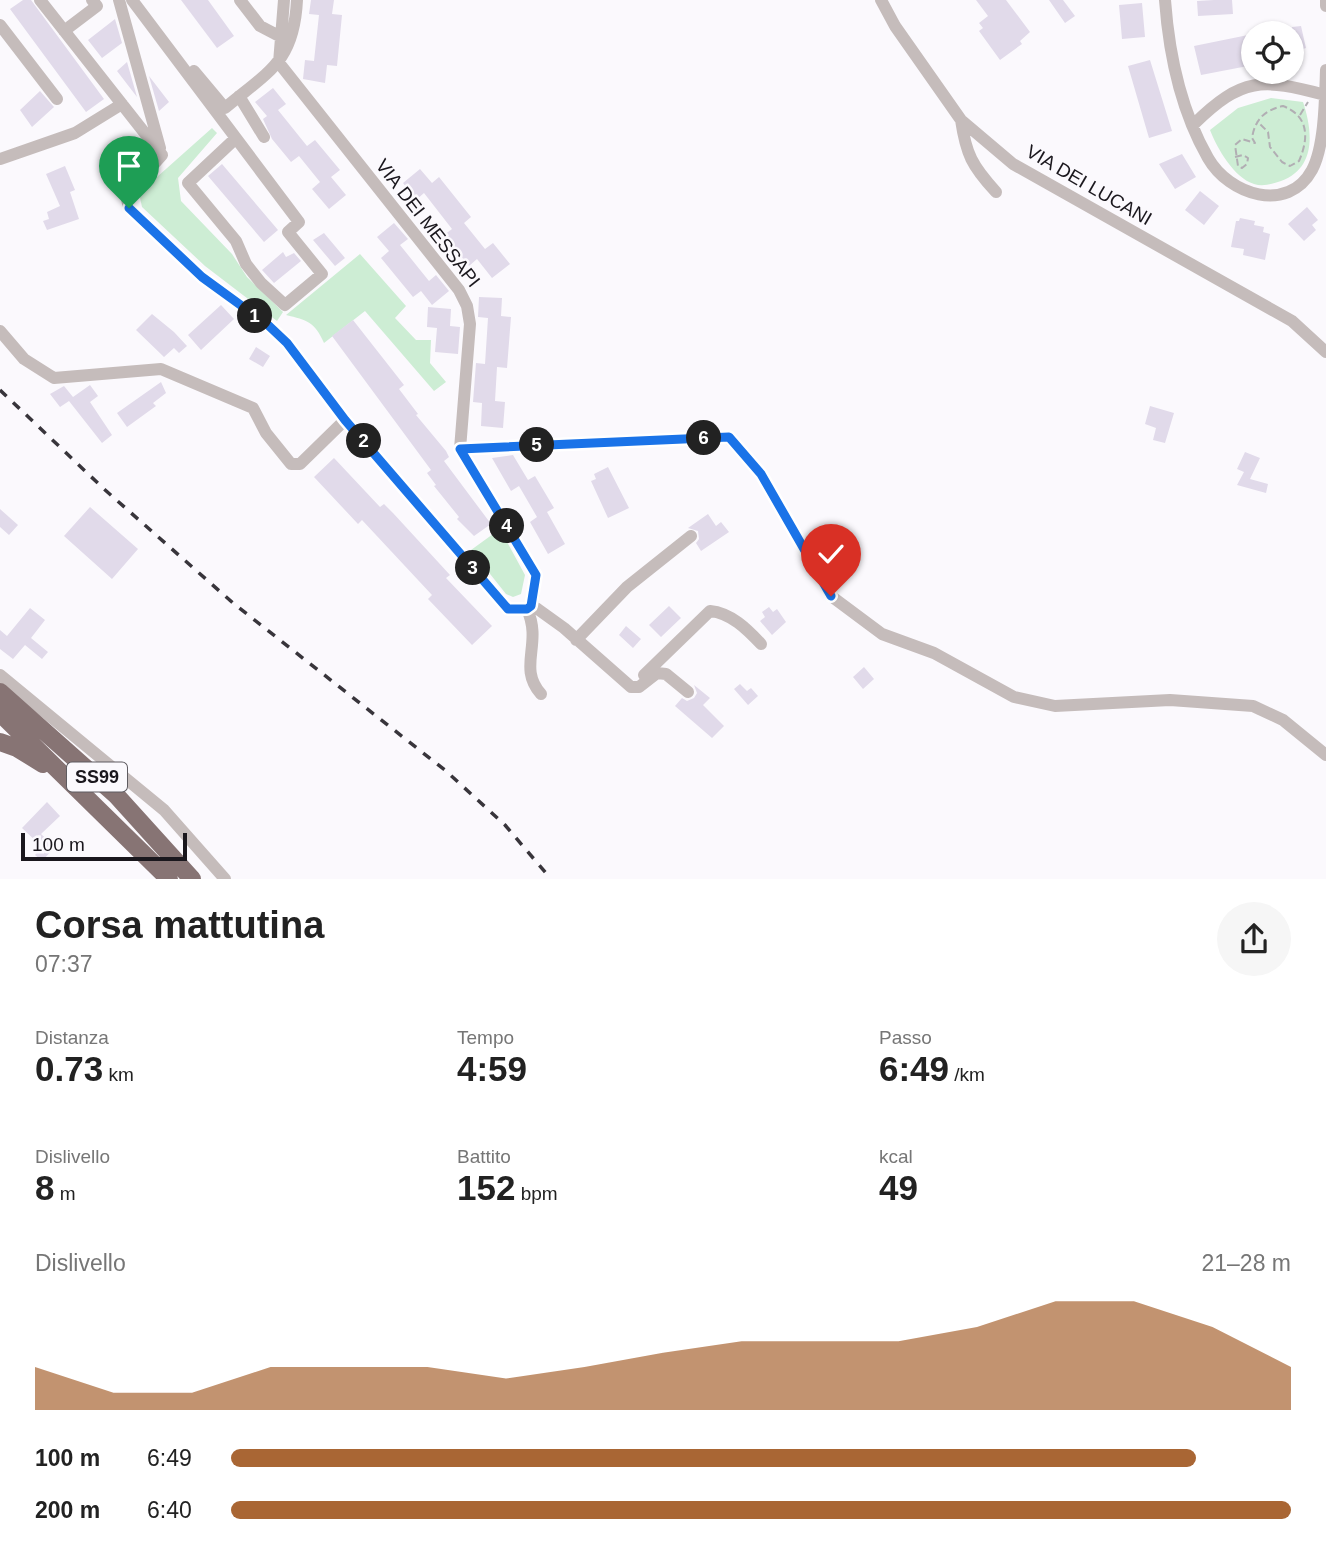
<!DOCTYPE html>
<html lang="it">
<head>
<meta charset="utf-8">
<style>
	:root { --surface:#fff; --page:#f6f6f6; --text:#222; --muted:#767676; --accent:#a96634 }
	body { margin:0; font-family:Helvetica,sans-serif; background:var(--page); color:var(--text); height:100vh; display:flex; flex-direction:column; font-size:26px; white-space:nowrap }
	* { box-sizing:border-box; margin:0 }
	p { font-size:23px; color:var(--muted) }
	.icon { flex:none; width:38px; height:38px; fill:none; stroke:currentColor; stroke-width:2; stroke-linecap:round; stroke-linejoin:round }
	.map { position:relative; height:879px; overflow:hidden }
	.panel { display:flex; flex-direction:column; background:var(--surface); flex:1 }
	.panel>* { flex:none }
	.fabs { position:absolute; left:1241px; top:21px; display:grid; gap:14px }
	.fabs a { display:grid; place-items:center; width:63px; height:63px; border-radius:50%; background:var(--surface); box-shadow:0 2px 5px #0004; font-size:35px }
	.scale { position:absolute; left:21px; bottom:18px; width:166px; box-sizing:border-box; padding-left:7px; border:4px solid #1a171d; border-top:0; font-size:19px; line-height:24px; white-space:nowrap; color:#1a171d; -webkit-text-stroke:5px #fbf9fd; paint-order:stroke }
	.pin { position:absolute; display:grid; place-items:center; width:60px; height:60px; color:#fff; margin:-72px -30px; border-radius:50% 50% 50% 0; rotate:-45deg; box-shadow:0 0 7px #0007 }
	.pin .icon { rotate:45deg }
	.km { position:absolute; width:35px; height:35px; margin:-18px; border-radius:50%; background:#222; color:#fff; font-size:19px; line-height:35px; text-align:center }
	.round { display:grid; place-items:center; flex:none; width:74px; height:74px; border-radius:37px; background:var(--page) }
	.overview { display:flex; align-items:center; justify-content:space-between; height:119px; padding:0 35px }
	h1 { font-size:38px; font-weight:700; line-height:52px }
	.figures { display:grid; grid-template-columns:repeat(3,1fr); gap:10px; height:119px; padding:7px 35px }
	.figures div { display:grid; align-content:center }
	.figures b { font-size:35px; font-weight:700 }
	.figures small { font-size:19px; font-weight:400 }
	.figures p { font-size:19px }
	.chart { height:196px; padding:14px 35px }
	.chart p { display:flex; justify-content:space-between }
	.chart svg { width:100%; height:126px; margin-top:7px; fill:var(--accent); opacity:.7 }
	ul { padding:0 35px; list-style:none; font-size:23px }
	li { display:grid; grid-template-columns:112px 84px 1fr; align-items:center; height:52px }
	li i { height:18px; border-radius:9px; background:var(--accent) }
	.map>svg:first-child { display:block }
</style>
</head>
<body>
<div class="map">
<svg width="1326" height="879" viewBox="0 0 1326 879">
	<rect width="100%" height="100%" fill="#fbf9fd"/>
	<path fill="#cdedd4" d="M1271 98 1303 102C1313 132 1316 168 1281 181 1272 184 1263 187 1254 184 1234 178 1217 148 1210 130L1238 108Z
		M212 128 217 133 178 178 181 201 232 254 247 277 283 312 277 321 205 266 142 207 139 193Z
		M360 254 406 306 395 318 416 340H431L430 363 446 382 434 391 365 311 324 343C315 322 307 320 286 315Z
		M500 529 525 575 521 594 513 597 506 594 471 550Z"/>
	<path fill="#e1daea" d="M23 0H31L104 99 86 112 10 9Z
		M181 0H208L234 36 217 48Z
		M311 0H334L332 14 342 15 337 66 327 65 325 83 303 79 305 60 314 61 319 15 309 14Z
		M976 0H1006L1030 32 1020 41 1022 44 1000 60 979 31 983 28 979 23 988 16Z
		M1049 0H1063L1075 16 1065 23Z
		M1214 0H1232L1233 14 1198 16 1197 1Z
		M1142 3 1145 37 1122 39 1119 5Z
		M115 19 122 43 102 58 88 40Z
		M1301 26 1306 48 1292 52V27Z
		M1253 34V65L1201 75 1194 46Z
		M1150 60 1172 131 1149 138 1128 66Z
		M127 62 137 97 117 71Z
		M149 76 169 102 159 111Z
		M273 88 286 104 278 110 307 146 315 140 340 170 331 177 346 195 329 209 312 189 320 182 299 156 291 162 272 139 263 119 267 116 255 102Z
		M40 91 54 107 32 127 20 110Z
		M1182 154 1196 177 1175 189 1159 164Z
		M222 164 278 230 264 242 208 176Z
		M65 166 75 190 70 192 79 219 47 230 43 221 49 219 47 212 60 206 46 174Z
		M420 169 432 183 439 177 471 217 464 223 485 249 493 243 510 264 492 278 477 259 469 266 444 235 452 229 424 193 416 200 403 183Z
		M1200 191 1219 206 1204 225 1185 210Z
		M1307 207 1318 220 1312 225 1316 230 1304 241 1288 224Z
		M1240 218 1255 221 1254 225 1264 227 1263 232 1270 234 1265 260 1243 255 1244 249 1231 247 1236 221H1239Z
		M394 223 408 239 400 245 429 281 436 275 449 291 432 305 421 291 413 297 381 258 389 251 377 237Z
		M324 233 345 258 335 266 313 240Z
		M283 252 286 257 294 253 301 261 274 283 262 270Z
		M479 297 502 298 501 316 511 317 507 368 497 367 495 401 505 402 503 428 481 426 482 403 473 402 476 363 485 364 488 318 478 317Z
		M221 305 234 319 201 350 188 335Z
		M428 307 451 309 450 326 460 327 458 354 435 352 437 328 427 327Z
		M152 314 174 332 187 346 179 353 174 348 164 357 136 330Z
		M353 320 404 385 399 389 418 414 416 415 446 451 449 457 444 461 491 524 474 536 457 519 459 517 434 486 436 485 427 473 431 470 332 336Z
		M256 347 270 356 263 367 249 359Z
		M161 382 166 393 153 403 156 406 127 427 117 413Z
		M90 385 98 396 90 402 112 435 102 443 69 401 60 407 50 394 64 386 73 397Z
		M1150 406 1174 413 1165 443 1153 440 1156 428 1145 424Z
		M1245 452 1260 458 1250 479 1268 484 1266 493 1237 485 1244 472 1237 469Z
		M513 455 528 480 535 476 554 508 547 512 565 544 548 554 530 522 537 517 519 486 511 491 492 458Z
		M334 458 380 507 384 504 393 513 450 575 446 578 492 626 472 645 428 599 432 595 362 520 358 524 314 477Z
		M608 467 629 508 608 518 591 481 596 479 594 474Z
		M90 507 138 549 112 579 64 536Z
		M0 509 18 525 9 535 0 527Z
		M708 514 716 526 721 522 729 532 701 551 696 543 699 539 698 531 688 528Z
		M669 606 681 618 661 637 649 625Z
		M769 607 773 612 777 609 786 622 772 635 760 621 765 617 762 612Z
		M30 608 45 620 31 638 48 652 42 659 25 645 13 659 0 649V630L7 636Z
		M626 626 641 639 633 648 619 635Z
		M864 667 874 679 863 689 853 677Z
		M740 684 747 691 751 688 758 696 748 705 734 689Z
		M694 685 710 698 703 705 724 726 712 738 675 706 682 698 687 701 694 698 697 693Z
		M47 802 60 816 41 834 55 847 42 861 35 855 42 847 22 828Z"/>
	<g fill="none" stroke-linecap="round" stroke-linejoin="round">
		<path stroke="#b1aeb3" stroke-width="2" stroke-dasharray="7 3.5" stroke-linecap="butt" d="M1300 115 1308 102
			M1235 157 1243 155 1248 158 1247 164 1242 168 1238 166 1235 145 1242 139 1255 143 1252 138C1255 119 1265 110 1283 106 1309 116 1309 138 1299 161L1290 166 1282 162 1270 147 1268 132 1257 121"/>
		<path stroke="#c5bcbb" stroke-width="12" d="M40 0 162 155
			M119 0 160 148
			M132 0 299 222 288 232 322 274 285 305 261 283 246 264 236 241 188 183 235 139
			M240 0 260 26 281 37
			M881 0 895 26 961 120 1013 164 1292 321 1326 352
			M1165 0C1169 55 1180 109 1208 158 1229 195 1288 214 1312 170 1325 146 1325 97 1326 70
			M1326 0V6
			M0 25 57 99
			M64 31 97 6 92 0
			M194 71 225 108C269 71 294 62 297 0
			M239 96 264 137
			M961 120C966 154 972 166 996 192
			M1194 124C1242 77 1262 78 1325 95
			M162 155 126 195 129 208 202 277 268 325 287 343 345 420 508 609H527L532 605 536 575 460 449 470 324 467 306 459 290 279 63 284 0
			M0 159 75 133 122 104
			M0 331 24 359 54 378 161 369 253 408 266 433 291 464H300L345 420
			M460 449 728 437 761 474 831 596 882 634 934 653 1014 697 1055 706 1170 700 1253 706 1283 720 1326 755
			M532 605 564 628 631 687H639L657 673 666 674 688 692
			M527 609C543 644 517 667 541 694
			M576 640 627 587 691 536
			M0 675 164 810 225 879
			M644 675 710 611C731 613 747 629 761 644"/>
		<path stroke="#877474" stroke-width="18" d="M0 692 116 795 192 879
			M0 713 169 879
			M0 742 17 748 43 764"/>
		<path stroke="#38353b" stroke-width="3.5" stroke-dasharray="9 9" stroke-linecap="butt" d="M0 390 104 489 233 603 446 771 505 825 551 879"/>
	</g>
	<g fill="none" stroke-linecap="round" stroke-linejoin="round">
		<defs>
			<path id="route" d="M129 208 202 277 268 325 287 343 345 420 508 609H527L531 606 536 575 460 449 729 437 761 474 831 596"/>
		</defs>
		<use href="#route" stroke="#fff" stroke-width="14"/>
		<use href="#route" stroke="#1a73e8" stroke-width="9"/>
	</g>
	<g text-anchor="middle" dominant-baseline="central" stroke-width="5" stroke-linejoin="round" paint-order="stroke">
		<rect fill="#fbf9fd" stroke="#5e5b60" stroke-width="2" x="67" y="762.5" width="60" height="29" rx="5"/>
		<g font-size="18" font-weight="bold" fill="#1a171d">
			<text x="97" y="777">SS99</text>
		</g>
		<g font-size="19" fill="#1a171d" stroke="#fbf9fd">
			<text transform="translate(1089 185) rotate(30)">VIA DEI LUCANI</text>
			<text transform="translate(428 223) rotate(52)">VIA DEI MESSAPI</text>
		</g>
	</g>
</svg>
<div class="fabs">
<a><svg class="icon" aria-label="locate" viewBox="0 0 24 24"><circle cx="12" cy="12" r="6"/><path d="M12 2v4M12 18v4M2 12h4M18 12h4"/></svg></a>
</div>
<div class="scale">100 m</div>
<div class="pin" style="left:129px;top:208px;background:#1e9e55"><svg class="icon" aria-label="arrive" viewBox="0 0 24 24"><path d="M6 21V4h12l-3 4 3 4H6"/></svg></div>
<div class="pin" style="left:831px;top:596px;background:#d93025"><svg class="icon" aria-label="check" viewBox="0 0 24 24"><path d="M5 12l5 5 9-10"/></svg></div>
<b class="km" style="left:255px;top:316px">1</b>
<b class="km" style="left:364px;top:441px">2</b>
<b class="km" style="left:473px;top:568px">3</b>
<b class="km" style="left:507px;top:526px">4</b>
<b class="km" style="left:537px;top:445px">5</b>
<b class="km" style="left:704px;top:438px">6</b>
</div>
<section class="panel">
<div class="overview"><div><h1>Corsa mattutina</h1><p>07:37</p></div><a class="round"><svg class="icon" aria-label="share" viewBox="0 0 24 24"><path d="M12 15V3M7 8l5-5 5 5M5 13v7h14v-7"/></svg></a></div>
<div class="figures">
<div><p>Distanza</p><b>0.73<small> km</small></b></div>
<div><p>Tempo</p><b>4:59</b></div>
<div><p>Passo</p><b>6:49<small> /km</small></b></div>
</div>
<div class="figures">
<div><p>Dislivello</p><b>8<small> m</small></b></div>
<div><p>Battito</p><b>152<small> bpm</small></b></div>
<div><p>kcal</p><b>49</b></div>
</div>
<div class="chart"><p><span>Dislivello</span>21–28 m</p>
<svg viewBox="0 0 160 44" preserveAspectRatio="none"><path d="M0 44V29L10 38L20 38L30 29L40 29L50 29L60 33L70 29L80 24L90 20L100 20L110 20L120 15L130 6L140 6L150 15L160 29V44z"/></svg>
</div>
<ul>
<li><b>100 m</b>6:49<i style="width:91%"></i></li>
<li><b>200 m</b>6:40<i style="width:100%"></i></li>
</ul>
</section>
</body>
</html>
